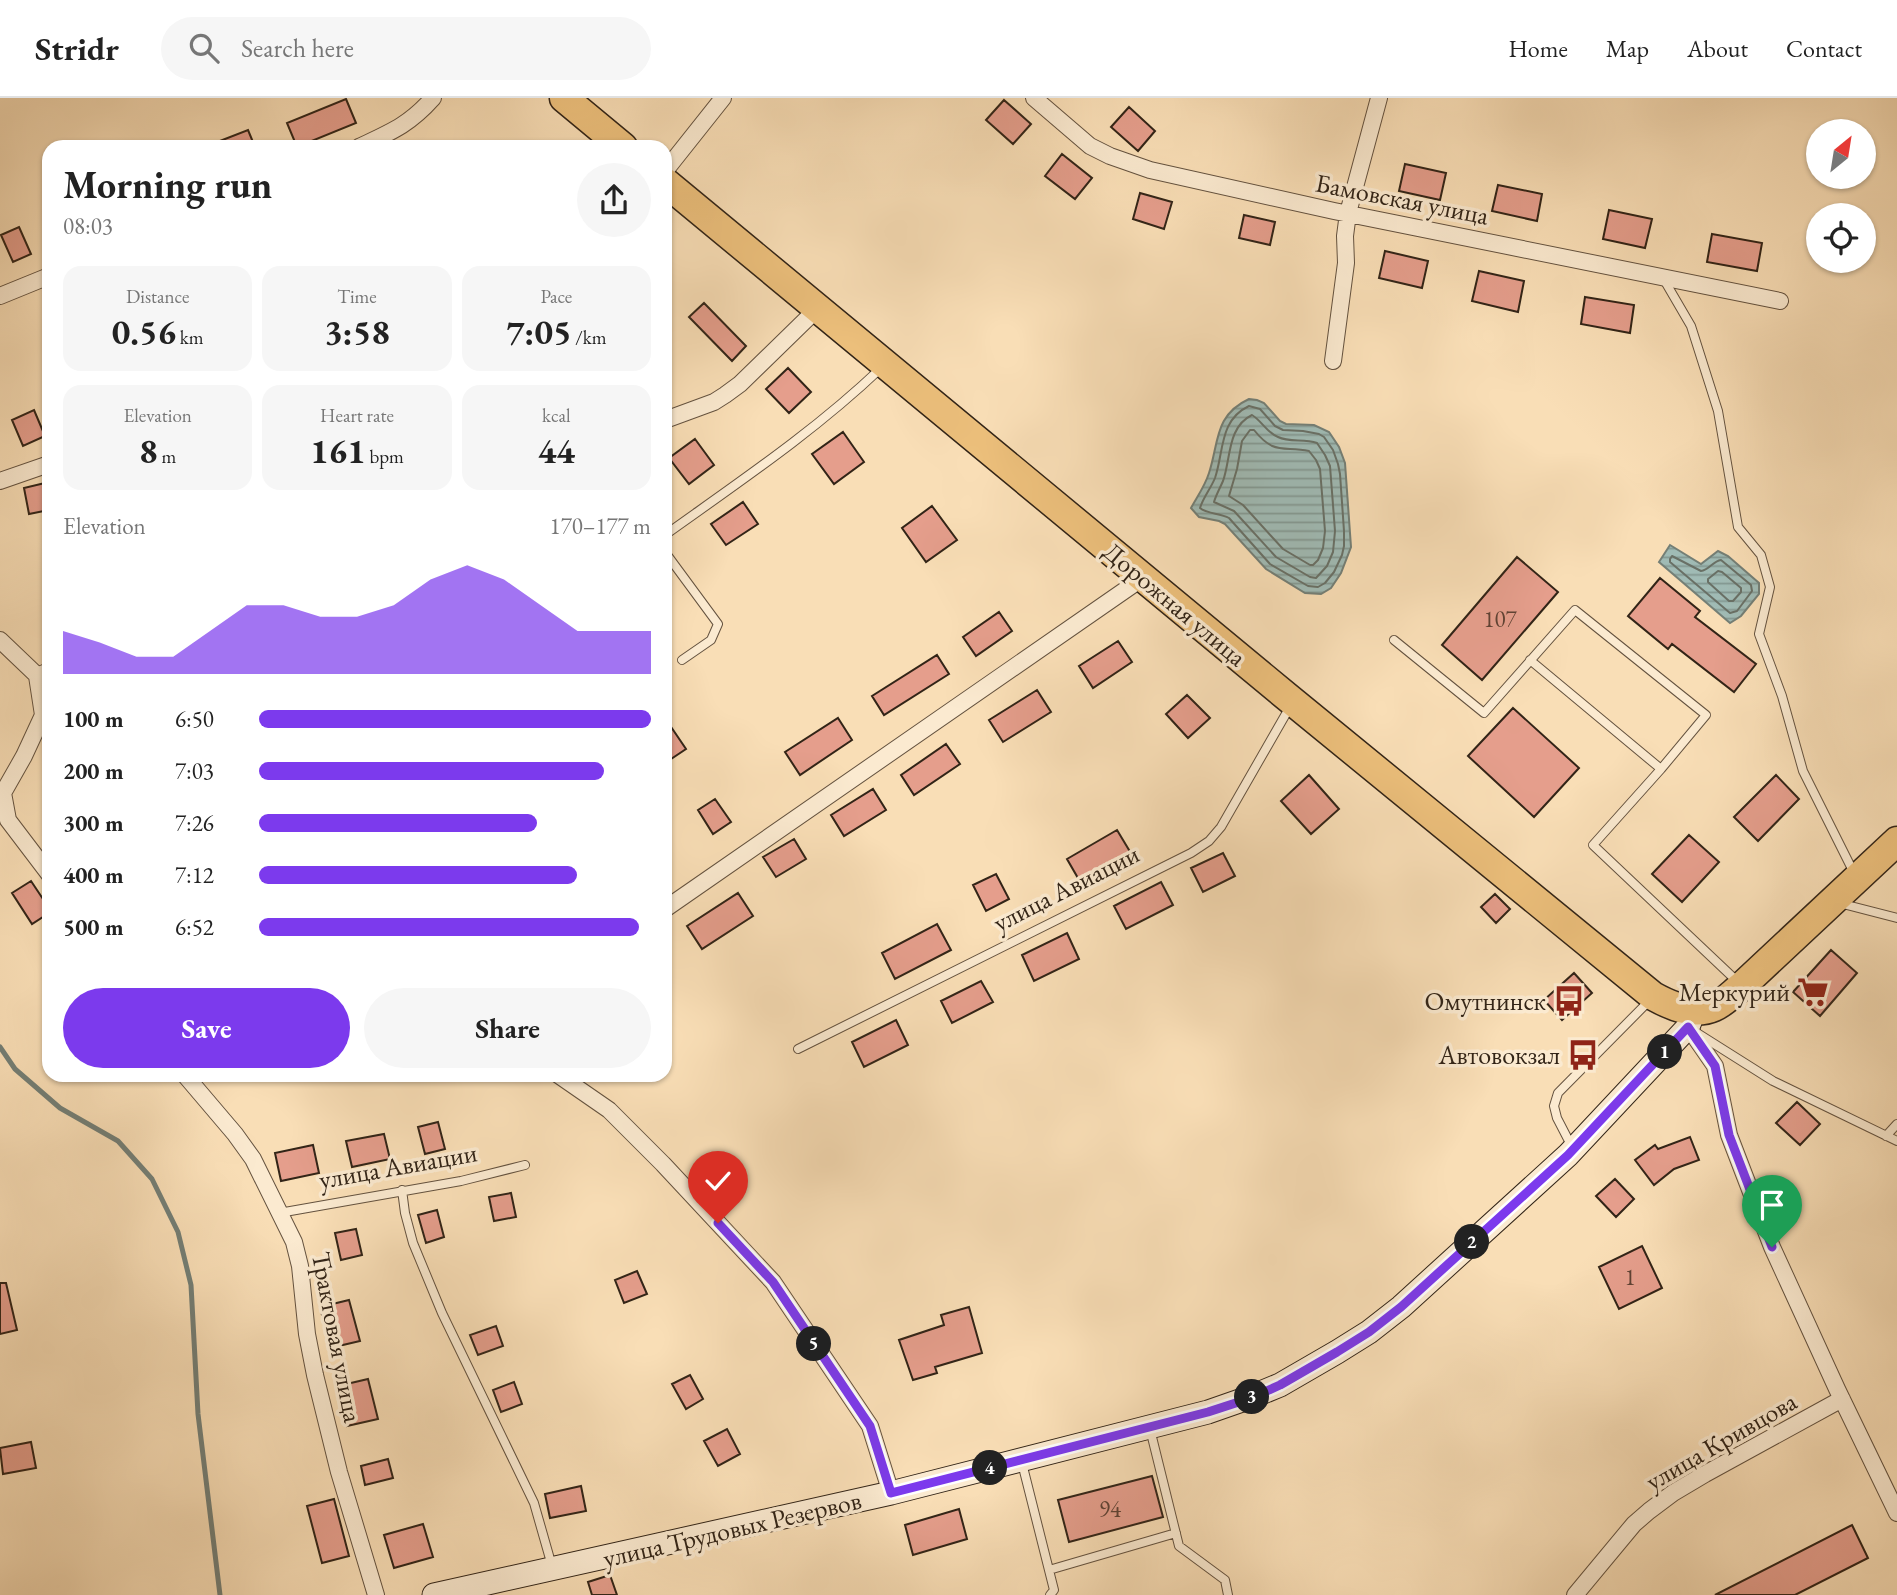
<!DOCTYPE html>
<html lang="en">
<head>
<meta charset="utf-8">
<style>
	:root { --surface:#fff; --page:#f6f6f6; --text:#222; --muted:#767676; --line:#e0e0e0; --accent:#7c3aed }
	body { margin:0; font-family:"EB Garamond",serif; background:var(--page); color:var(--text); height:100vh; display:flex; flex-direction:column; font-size:26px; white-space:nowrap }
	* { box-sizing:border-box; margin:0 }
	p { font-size:23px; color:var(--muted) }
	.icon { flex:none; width:38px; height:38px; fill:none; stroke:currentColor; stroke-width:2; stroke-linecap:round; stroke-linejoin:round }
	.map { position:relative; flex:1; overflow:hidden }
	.details { position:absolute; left:42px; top:42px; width:630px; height:942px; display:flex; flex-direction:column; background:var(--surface); border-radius:21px; box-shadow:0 2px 5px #0004 }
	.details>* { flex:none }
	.needle { width:46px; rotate:30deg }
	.tools { position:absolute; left:1806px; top:21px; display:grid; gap:14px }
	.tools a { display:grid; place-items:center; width:70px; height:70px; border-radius:50%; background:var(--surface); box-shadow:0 2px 5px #0004; font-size:35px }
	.pin { position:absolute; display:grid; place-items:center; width:60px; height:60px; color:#fff; margin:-72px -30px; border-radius:50% 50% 50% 0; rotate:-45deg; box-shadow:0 0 7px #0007 }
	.pin .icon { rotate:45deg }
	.km { position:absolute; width:35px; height:35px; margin:-18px; border-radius:50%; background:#222; color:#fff; font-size:19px; line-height:35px; text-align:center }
	.round { display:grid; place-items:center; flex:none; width:74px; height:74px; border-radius:37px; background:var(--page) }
	.overview { display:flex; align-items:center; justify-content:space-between; height:119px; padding:0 21px }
	h1 { font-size:38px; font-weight:700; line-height:52px }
	.figures { display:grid; grid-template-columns:repeat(3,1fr); gap:10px; height:119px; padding:7px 21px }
	.figures div { display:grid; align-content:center; border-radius:18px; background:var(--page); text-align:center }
	.figures b { font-size:35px; font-weight:700 }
	.figures small { font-size:19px; font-weight:400 }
	.figures p { font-size:19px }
	.chart { height:196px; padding:14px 21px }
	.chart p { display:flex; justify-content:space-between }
	.chart svg { width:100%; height:126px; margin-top:7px; fill:var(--accent); opacity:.7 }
	.primary-button { display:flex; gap:14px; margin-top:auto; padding:14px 21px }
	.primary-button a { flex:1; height:80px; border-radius:42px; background:var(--accent); color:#fff; font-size:28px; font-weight:700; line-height:80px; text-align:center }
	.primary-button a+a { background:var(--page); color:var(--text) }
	ul { padding:0 21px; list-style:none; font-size:23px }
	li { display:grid; grid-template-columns:112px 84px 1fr; align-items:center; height:52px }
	li i { height:18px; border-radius:9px; background:var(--accent) }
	header { display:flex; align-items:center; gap:42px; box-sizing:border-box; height:98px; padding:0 35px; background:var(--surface); border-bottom:2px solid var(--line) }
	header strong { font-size:33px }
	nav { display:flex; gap:38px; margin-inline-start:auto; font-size:24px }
	.search { width:490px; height:63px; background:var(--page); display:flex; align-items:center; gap:18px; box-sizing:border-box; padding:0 24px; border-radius:38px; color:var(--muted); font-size:26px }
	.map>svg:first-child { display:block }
</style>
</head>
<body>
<header>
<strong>Stridr</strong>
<div class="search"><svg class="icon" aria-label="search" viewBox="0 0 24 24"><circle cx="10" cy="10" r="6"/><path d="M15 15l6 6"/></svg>Search here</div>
<nav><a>Home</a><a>Map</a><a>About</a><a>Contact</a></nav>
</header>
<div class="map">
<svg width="1897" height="1497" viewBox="0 0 1897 1497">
	<defs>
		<pattern id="water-rules" width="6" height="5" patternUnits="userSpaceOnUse" patternTransform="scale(1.75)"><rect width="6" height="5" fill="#a0bbb5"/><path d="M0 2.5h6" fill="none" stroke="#839892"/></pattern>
	</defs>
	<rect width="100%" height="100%" fill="#f9deb6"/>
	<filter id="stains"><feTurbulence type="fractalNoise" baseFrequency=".00286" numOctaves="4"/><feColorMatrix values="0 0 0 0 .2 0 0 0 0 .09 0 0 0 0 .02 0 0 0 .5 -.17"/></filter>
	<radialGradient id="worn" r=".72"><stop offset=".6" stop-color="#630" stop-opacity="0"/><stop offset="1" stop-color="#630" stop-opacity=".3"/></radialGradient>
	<path fill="url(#water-rules)" stroke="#747f76" stroke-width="2" d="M1249 301 1257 302 1264 305 1280 323 1286 326 1314 327 1329 334 1339 349 1345 365 1351 449 1341 475 1331 490 1321 496 1305 495 1266 471 1225 426 1219 423 1199 419 1191 410C1197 399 1205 388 1209 375 1219 345 1214 317 1249 301Z
		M1670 447 1701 466 1718 453 1728 458 1759 485V496L1741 518 1730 525 1659 464Z"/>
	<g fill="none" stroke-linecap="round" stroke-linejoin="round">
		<path stroke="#697066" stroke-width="2" d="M1249 308 1260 311 1275 328 1283 332 1303 333 1319 336 1324 339 1333 352 1338 366 1340 376 1344 433V448L1342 457 1334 474 1325 485 1318 489 1308 488 1270 466 1229 420C1220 415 1207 416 1200 410 1203 400 1211 390 1215 380 1224 354 1219 322 1249 308Z
			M1252 317C1262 323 1266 334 1278 339 1290 345 1304 340 1317 345L1325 357 1330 368 1335 433 1333 454 1327 468 1316 480 1310 479 1276 459 1234 413 1214 404C1216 397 1220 390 1223 383 1231 361 1227 329 1252 317Z
			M1250 332H1254C1274 357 1282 348 1309 353L1316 362 1320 371 1325 433 1323 450 1318 462 1313 467H1310L1283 451 1243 407 1229 398 1237 371 1242 343Z
			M1672 458 1701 473C1709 472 1713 463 1721 462L1751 487 1752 493 1737 513 1730 515 1670 464V461Z
			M1718 473 1722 474 1741 490V494L1733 503H1729L1708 484V481Z"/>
		<path stroke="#747f76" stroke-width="5" d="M0 949 15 971 60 1010 118 1043 152 1081 178 1134 191 1187 198 1316 220 1497"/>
	</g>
	<path fill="#e59e8c" stroke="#322417" stroke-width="2" d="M346 1 356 25 297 49 287 25Z
		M1004 2 1031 26 1013 46 986 22Z
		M1129 9 1155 33 1138 53 1111 29Z
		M248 32 255 49H207V48Z
		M1062 56 1092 80 1075 101 1045 78Z
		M1405 66 1446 75 1440 102 1399 93Z
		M1498 87 1542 96 1537 123 1492 113Z
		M1140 95 1172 104 1164 131 1133 121Z
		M1609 112 1652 121 1645 150 1603 141Z
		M1244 117 1275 124 1270 147 1239 140Z
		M19 129 31 156 13 164 1 137Z
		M1712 136 1762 145 1757 173 1707 164Z
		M1385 153 1428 163 1422 190 1379 180Z
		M1479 173 1524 183 1518 214 1472 203Z
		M1585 199 1634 207 1630 235 1581 226Z
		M704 205 746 248 732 263 689 219Z
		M788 270 811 294 789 315 766 291Z
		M34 312 45 338 23 348 12 322Z
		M843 334 864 364 834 386 812 356Z
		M695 341 714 367 689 386 669 360Z
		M49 384V412L29 416 24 390Z
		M743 404 758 426 726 447 711 426Z
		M932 408 957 442 926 464 902 430Z
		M1517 459 1558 494 1482 582 1442 547Z
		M1660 480 1700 513 1695 519 1756 566 1734 594 1672 546 1668 551 1628 518Z
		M999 514 1012 533 976 558 963 539Z
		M1118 543 1132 564 1093 590 1079 568Z
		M937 557 949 576 884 617 872 598Z
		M1037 592 1051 614 1003 644 989 622Z
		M1187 597 1210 620 1188 640 1166 616Z
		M1513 610 1579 670 1534 719 1468 658Z
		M665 620 686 651 665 665Z
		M838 620 852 642 800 677 785 654Z
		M946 646 960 666 914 697 901 677Z
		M1309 677 1339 711 1311 736 1281 703Z
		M1776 677 1799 701 1758 743 1734 719Z
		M873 691 886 712 844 738 831 717Z
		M715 701 731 724 713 736 698 712Z
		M1117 732 1132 757 1082 787 1067 761Z
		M1689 737 1719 764 1682 804 1652 776Z
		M794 741 806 761 776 779 763 759Z
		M1223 755 1235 778 1203 794 1191 770Z
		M996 776 1009 801 986 813 973 787Z
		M31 783 49 810V815L32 826 12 795Z
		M1161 784 1173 807 1126 831 1114 808Z
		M738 795 753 818 702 851 687 828Z
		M1495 796 1510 811 1496 825 1481 809Z
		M937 826 951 852 895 881 882 855Z
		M1067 835 1079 861 1034 883 1022 857Z
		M1831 852 1857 875 1820 918 1793 894Z
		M1574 875 1592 895 1562 922 1544 902Z
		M981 883 993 904 952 925 941 903Z
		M896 922 908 947 864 969 852 944Z
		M1797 1004 1820 1026 1800 1047 1776 1025Z
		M438 1024 445 1051 425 1056 418 1029Z
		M384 1036 390 1061 352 1069 346 1043Z
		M1690 1039 1699 1062 1674 1071 1654 1087 1635 1062 1655 1047 1658 1051Z
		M313 1047 319 1075 281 1083 275 1055Z
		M1615 1081 1634 1101 1616 1119 1596 1098Z
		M511 1095 516 1119 494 1123 489 1099Z
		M437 1112 444 1139 426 1145 418 1117Z
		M356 1131 362 1157 341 1162 335 1135Z
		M1642 1148 1662 1190 1619 1211 1599 1169Z
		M637 1173 647 1196 624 1205 615 1182Z
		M0 1185H6L17 1232 0 1236Z
		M349 1202 360 1243 330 1250 320 1209Z
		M969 1209 982 1255 935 1269 937 1275 913 1282 899 1242 944 1227 941 1217Z
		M496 1228 503 1248 478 1257 470 1237Z
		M690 1277 703 1301 686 1311 672 1286Z
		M368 1281 378 1321 347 1328 338 1288Z
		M514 1284 522 1306 501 1314 493 1292Z
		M727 1331 740 1356 718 1368 704 1343Z
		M31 1344 36 1370 3 1376 0 1350Z
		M388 1361 393 1380 365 1387 361 1368Z
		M1152 1378 1163 1419 1069 1444 1058 1402Z
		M581 1388 586 1413 550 1420 545 1396Z
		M334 1401 349 1458 322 1465 307 1408Z
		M959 1411 967 1441 913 1457 905 1427Z
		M423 1426 433 1459 394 1470 384 1437Z
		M1852 1427 1868 1460 1795 1497H1715Z
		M610 1477 617 1497H592L588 1484Z"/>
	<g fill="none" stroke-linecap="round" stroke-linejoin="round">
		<defs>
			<path id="lane" d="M1663 180 1691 228 1718 313 1738 429 1761 457 1770 489 1759 536 1782 598 1803 673 1854 775
				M665 437C739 384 815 333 881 270
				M665 454 718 526 711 542 682 562
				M1394 542 1484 615 1575 512 1706 617 1661 671 1593 747 1740 886
				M1530 562 1661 671
				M1839 805 1897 820
				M1697 935 1773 983 1897 1043
				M798 951 1191 755 1209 743 1221 729 1291 607
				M1886 1038 1897 1026
				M1571 1047 1557 1020 1554 1008 1558 995 1649 903
				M402 1092 405 1115 413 1145 442 1215 534 1405 552 1468
				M279 1115 461 1083 525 1067
				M1150 1331 1179 1448 1225 1482 1228 1497
				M1022 1365 1054 1492 1050 1497
				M1049 1472 1176 1435"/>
			<path id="street" d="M1034 0 1090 48 1110 58 1150 72 1334 113 1780 203
				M359 49C391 34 409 27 433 0
				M665 73 723 0
				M0 198 49 178
				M1333 263 1346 165 1345 138 1348 115 1379 0
				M665 322 714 304 725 297 740 286 818 210
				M0 383 49 366
				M0 542 44 584
				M49 573 37 578 43 617 24 658 3 695 8 722 49 776
				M665 811 1144 479
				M1688 929 1715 968 1729 1037 1772 1149 1837 1291 1897 1415
				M184 976 235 1036 253 1061 294 1144 300 1168 307 1236 315 1277 339 1374 376 1497
				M557 976 609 1012 663 1066 773 1184 870 1328 891 1395
				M1575 1497 1634 1426 1649 1413 1673 1395 1705 1376 1842 1301"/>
			<path id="secondary" d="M434 1497 891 1395 1208 1314 1251 1299 1280 1287 1337 1254 1369 1234 1401 1209 1568 1057 1688 929 1694 913"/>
			<path id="highway" d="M564 0 623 49
				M665 84 1286 598 1653 898C1671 908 1694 918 1714 909 1724 905 1734 894 1742 888L1897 743"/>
		</defs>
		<use href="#lane" stroke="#64523f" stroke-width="10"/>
		<use href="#street" stroke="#64523f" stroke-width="18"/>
		<use href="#secondary" stroke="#322417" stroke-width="25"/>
		<use href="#highway" stroke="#322417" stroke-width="31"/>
		<use href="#lane" stroke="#fbead0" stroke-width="8"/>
		<use href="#street" stroke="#fbead0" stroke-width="16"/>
		<use href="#secondary" stroke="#fbead0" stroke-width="23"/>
		<use href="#highway" stroke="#ecbf7b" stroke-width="28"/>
	</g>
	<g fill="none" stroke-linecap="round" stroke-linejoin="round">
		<defs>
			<path id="route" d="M718 1125 773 1184 870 1328 891 1395 1208 1314 1251 1300 1280 1287 1337 1254 1369 1234 1401 1209 1568 1057 1688 929 1715 968 1729 1037 1772 1149"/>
		</defs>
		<use href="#route" stroke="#fff" stroke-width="14"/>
		<use href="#route" stroke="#7c3aed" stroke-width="9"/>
	</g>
	<defs>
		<symbol id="supermarket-bare" viewBox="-9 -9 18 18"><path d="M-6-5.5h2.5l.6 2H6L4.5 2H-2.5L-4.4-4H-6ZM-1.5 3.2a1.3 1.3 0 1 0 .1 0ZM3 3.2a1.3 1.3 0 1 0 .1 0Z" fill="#8f2418" stroke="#fbead0" stroke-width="2.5" paint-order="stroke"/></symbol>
		<symbol id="bus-bare" viewBox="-9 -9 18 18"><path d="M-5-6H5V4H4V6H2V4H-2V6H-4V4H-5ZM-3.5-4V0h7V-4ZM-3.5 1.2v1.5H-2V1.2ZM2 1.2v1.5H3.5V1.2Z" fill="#8f2418" stroke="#fbead0" stroke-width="2.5" paint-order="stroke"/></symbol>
	</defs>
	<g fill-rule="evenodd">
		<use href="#supermarket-bare" x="1791" y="872" width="44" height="44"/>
		<use href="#bus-bare" x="1547" y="881" width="44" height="44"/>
		<use href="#bus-bare" x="1561" y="935" width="44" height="44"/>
	</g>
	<g text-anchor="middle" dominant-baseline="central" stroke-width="7" stroke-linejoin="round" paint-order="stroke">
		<g font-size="23" fill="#5f4234">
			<text x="1500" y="521">107</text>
			<text x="1630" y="1179">1</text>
			<text x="1110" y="1411">94</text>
		</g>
		<g font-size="26" fill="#322417" stroke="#fbead0">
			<text transform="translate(1402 101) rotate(11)">Бамовская улица</text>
			<text transform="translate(1175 506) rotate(40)">Дорожная улица</text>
			<text transform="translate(1066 790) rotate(-27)">улица Авиации</text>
			<text transform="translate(398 1068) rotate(-10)">улица Авиации</text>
			<text transform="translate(337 1239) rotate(79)">Трактовая улица</text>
			<text transform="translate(1721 1343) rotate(-30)">улица Кривцова</text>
			<text transform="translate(732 1431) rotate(-13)">улица Трудовых Резервов</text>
		</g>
		<g font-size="26" fill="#322417" stroke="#fbead0" text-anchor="end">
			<text x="1790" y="894">Меркурий</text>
			<text x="1546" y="903">Омутнинск</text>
			<text x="1560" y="957">Автовокзал</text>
		</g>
	</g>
	<rect width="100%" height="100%" filter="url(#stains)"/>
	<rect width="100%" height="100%" fill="url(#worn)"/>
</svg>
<div class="tools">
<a><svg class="needle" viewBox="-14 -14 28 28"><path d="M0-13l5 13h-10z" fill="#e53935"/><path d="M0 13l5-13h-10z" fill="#767676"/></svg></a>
<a><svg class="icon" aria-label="locate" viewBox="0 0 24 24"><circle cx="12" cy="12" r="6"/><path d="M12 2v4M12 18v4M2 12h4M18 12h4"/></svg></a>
</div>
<div class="pin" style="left:1772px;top:1149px;background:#1e9e55"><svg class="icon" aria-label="arrive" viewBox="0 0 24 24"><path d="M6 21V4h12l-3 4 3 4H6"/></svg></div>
<div class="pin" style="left:718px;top:1125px;background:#d93025"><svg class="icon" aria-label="check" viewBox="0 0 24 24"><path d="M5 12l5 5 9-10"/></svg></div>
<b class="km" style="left:1665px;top:954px">1</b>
<b class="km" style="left:1472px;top:1144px">2</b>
<b class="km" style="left:1252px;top:1299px">3</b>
<b class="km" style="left:990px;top:1370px">4</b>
<b class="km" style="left:814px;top:1246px">5</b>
<section class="details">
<div class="overview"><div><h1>Morning run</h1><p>08:03</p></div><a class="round"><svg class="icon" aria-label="share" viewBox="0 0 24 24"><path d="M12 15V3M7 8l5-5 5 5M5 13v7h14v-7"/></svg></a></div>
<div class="figures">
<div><p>Distance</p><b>0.56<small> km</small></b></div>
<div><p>Time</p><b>3:58</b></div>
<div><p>Pace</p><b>7:05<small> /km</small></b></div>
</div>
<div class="figures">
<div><p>Elevation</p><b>8<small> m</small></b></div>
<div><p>Heart rate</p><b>161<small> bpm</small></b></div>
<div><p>kcal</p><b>44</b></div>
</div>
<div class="chart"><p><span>Elevation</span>170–177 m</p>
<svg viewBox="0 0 160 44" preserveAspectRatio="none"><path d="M0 44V29L10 33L20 38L30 38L40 29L50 20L60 20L70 24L80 24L90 20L100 11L110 6L120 11L130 20L140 29L150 29L160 29V44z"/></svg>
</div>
<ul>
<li><b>100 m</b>6:50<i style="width:100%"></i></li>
<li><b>200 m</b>7:03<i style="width:88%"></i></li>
<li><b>300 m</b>7:26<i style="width:71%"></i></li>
<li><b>400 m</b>7:12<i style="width:81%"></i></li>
<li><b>500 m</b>6:52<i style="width:97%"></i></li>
</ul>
<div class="primary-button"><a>Save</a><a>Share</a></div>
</section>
</div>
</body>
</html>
